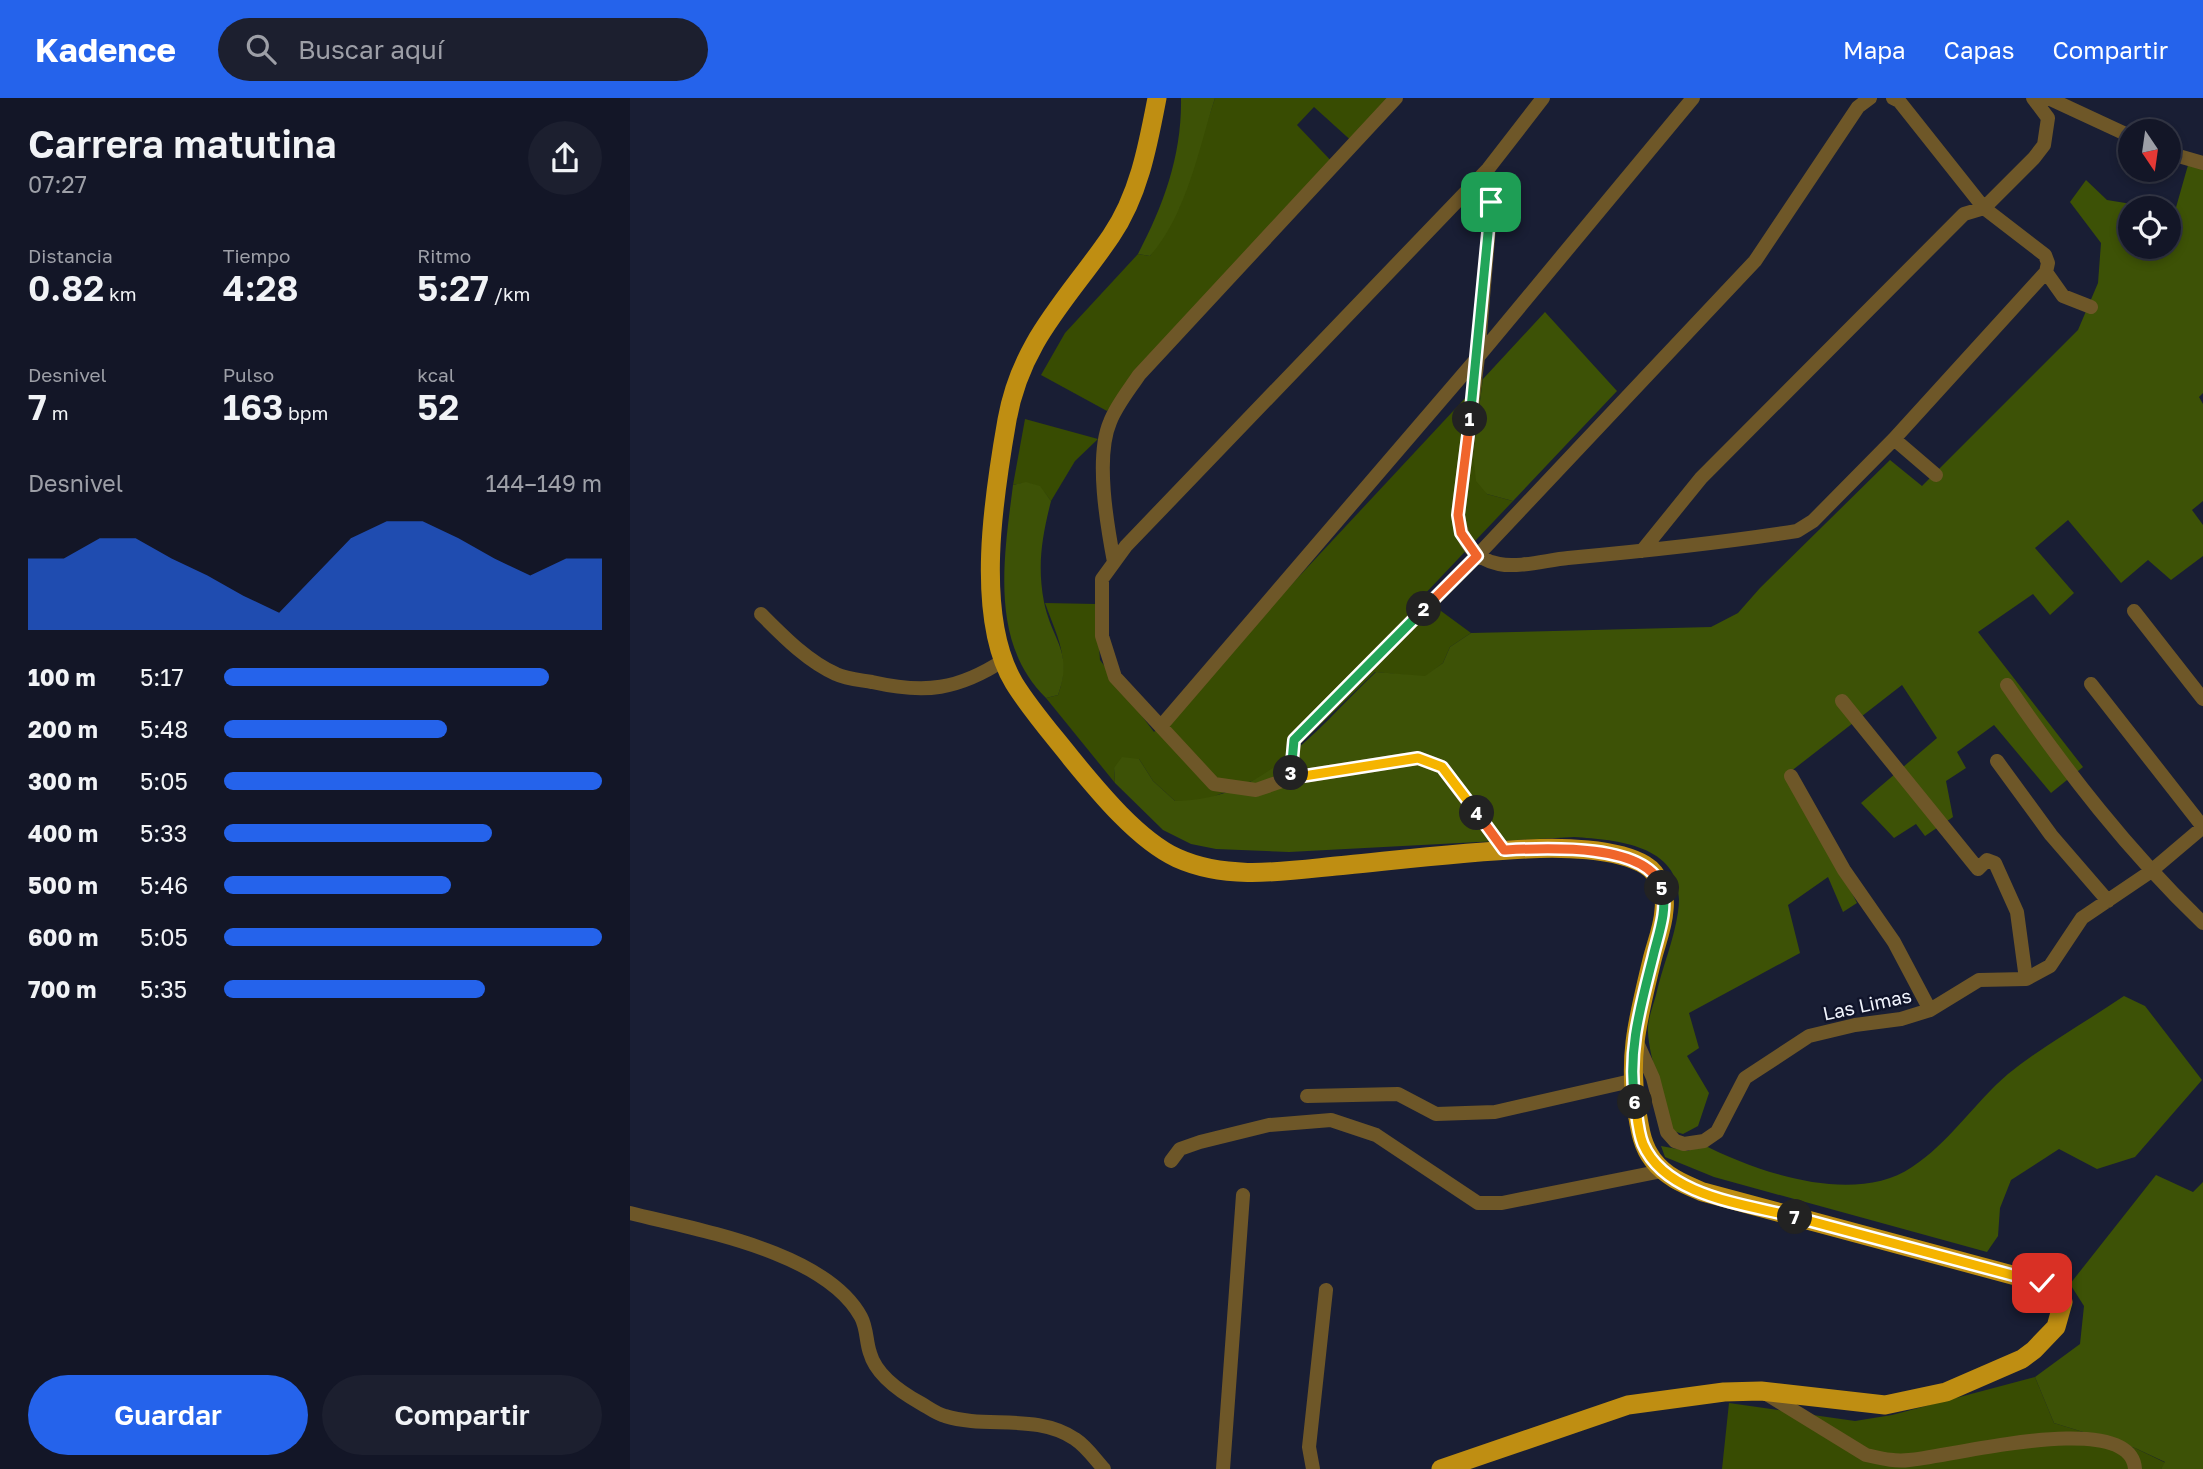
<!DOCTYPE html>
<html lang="es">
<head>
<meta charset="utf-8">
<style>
	:root { --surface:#131627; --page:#1c1f2f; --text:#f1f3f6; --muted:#9d9fa7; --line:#323544; --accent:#2563eb }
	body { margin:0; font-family:"Golos Text",sans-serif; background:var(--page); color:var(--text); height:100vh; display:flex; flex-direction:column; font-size:26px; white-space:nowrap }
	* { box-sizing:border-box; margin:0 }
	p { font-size:23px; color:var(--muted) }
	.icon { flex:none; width:38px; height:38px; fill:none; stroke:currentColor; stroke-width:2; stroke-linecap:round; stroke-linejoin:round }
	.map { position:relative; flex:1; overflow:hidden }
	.sheet { display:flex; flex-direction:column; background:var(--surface); width:630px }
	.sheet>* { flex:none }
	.needle { width:46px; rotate:167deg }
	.tools { position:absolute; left:1488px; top:21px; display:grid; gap:14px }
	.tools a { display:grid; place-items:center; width:63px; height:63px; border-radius:50%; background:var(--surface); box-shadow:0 4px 10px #0003,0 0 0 2px var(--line); font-size:35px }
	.pin { position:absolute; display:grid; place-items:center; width:60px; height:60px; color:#fff; margin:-30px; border-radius:14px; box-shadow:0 4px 10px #0006 }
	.km { position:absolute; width:35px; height:35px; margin:-18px; border-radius:50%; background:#222; color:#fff; font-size:19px; line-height:35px; text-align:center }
	.round { display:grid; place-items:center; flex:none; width:74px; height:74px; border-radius:37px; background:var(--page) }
	.headline { display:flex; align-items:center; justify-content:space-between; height:119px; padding:0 28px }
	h1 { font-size:38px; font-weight:600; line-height:52px }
	.metrics { display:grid; grid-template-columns:repeat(3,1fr); gap:10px; height:119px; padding:7px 28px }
	.metrics div { display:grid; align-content:center }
	.metrics b { font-size:35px; font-weight:600 }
	.metrics small { font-size:19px; font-weight:400 }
	.metrics p { font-size:19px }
	.chart { height:196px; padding:14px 28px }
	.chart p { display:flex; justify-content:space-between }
	.chart svg { width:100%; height:126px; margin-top:7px; fill:var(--accent); opacity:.7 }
	.cta { display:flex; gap:14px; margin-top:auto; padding:14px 28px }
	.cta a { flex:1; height:80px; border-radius:42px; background:var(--accent); color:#fff; font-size:28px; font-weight:600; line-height:80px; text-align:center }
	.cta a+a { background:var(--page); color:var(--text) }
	ul { padding:0 28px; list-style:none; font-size:23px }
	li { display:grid; grid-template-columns:112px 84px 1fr; align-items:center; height:52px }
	li i { height:18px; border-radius:9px; background:var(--accent) }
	header { display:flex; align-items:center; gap:42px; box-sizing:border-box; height:98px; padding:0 35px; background:var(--accent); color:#fff }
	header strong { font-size:33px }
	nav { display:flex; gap:38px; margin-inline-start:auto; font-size:24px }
	.search { width:490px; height:63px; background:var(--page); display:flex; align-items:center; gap:18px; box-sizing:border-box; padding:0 24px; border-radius:38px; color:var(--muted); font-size:26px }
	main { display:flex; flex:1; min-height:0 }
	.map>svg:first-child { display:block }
</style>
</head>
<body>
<header>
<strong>Kadence</strong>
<div class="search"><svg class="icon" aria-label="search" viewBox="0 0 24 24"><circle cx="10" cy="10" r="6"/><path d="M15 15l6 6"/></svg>Buscar aquí</div>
<nav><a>Mapa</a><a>Capas</a><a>Compartir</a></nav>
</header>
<main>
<section class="sheet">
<div class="headline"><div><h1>Carrera matutina</h1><p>07:27</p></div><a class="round"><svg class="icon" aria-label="share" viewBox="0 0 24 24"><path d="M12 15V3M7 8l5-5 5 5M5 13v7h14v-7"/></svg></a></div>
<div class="metrics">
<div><p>Distancia</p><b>0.82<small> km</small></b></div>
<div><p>Tiempo</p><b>4:28</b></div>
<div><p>Ritmo</p><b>5:27<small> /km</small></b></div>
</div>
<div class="metrics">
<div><p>Desnivel</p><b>7<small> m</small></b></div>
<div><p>Pulso</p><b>163<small> bpm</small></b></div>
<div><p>kcal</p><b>52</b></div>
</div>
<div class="chart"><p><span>Desnivel</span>144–149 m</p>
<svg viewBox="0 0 160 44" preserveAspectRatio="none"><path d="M0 44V19L10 19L20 12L30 12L40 19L50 25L60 32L70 38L80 25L90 12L100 6L110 6L120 12L130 19L140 25L150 19L160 19V44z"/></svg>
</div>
<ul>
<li><b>100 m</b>5:17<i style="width:86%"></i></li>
<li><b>200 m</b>5:48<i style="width:59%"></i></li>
<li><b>300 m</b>5:05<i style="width:100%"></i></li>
<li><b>400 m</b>5:33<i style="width:71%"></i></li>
<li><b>500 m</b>5:46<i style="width:60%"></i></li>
<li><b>600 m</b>5:05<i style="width:100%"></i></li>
<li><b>700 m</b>5:35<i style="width:69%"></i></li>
</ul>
<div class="cta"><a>Guardar</a><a>Compartir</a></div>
</section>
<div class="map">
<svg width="1573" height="1371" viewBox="0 0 1573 1371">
	<rect width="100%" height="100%" fill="#191e34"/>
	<path fill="#384c02" d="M585 0H767L726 47 684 9 667 27 707 69 477 313 411 277 435 235 508 156 520 158 549 110Z
		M853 281 843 355 857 396 883 403 792 499 841 535 820 549 813 565 795 579 745 574 639 676 573 703H545L523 683 509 661 484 670 485 685 416 600 428 597C441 561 427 539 415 505L466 506 470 562 524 634Z
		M395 321 468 341 445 363 421 403C410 387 402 382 383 387Z
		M1405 1279 1424 1325 1505 1350 1536 1365 1531 1371H1092L1099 1305 1225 1323 1262 1317Z"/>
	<path fill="#3d5206" d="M551 0H585C568 53 557 115 520 158L508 156C534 106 552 57 551 0Z
		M1560 60 1573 65V295L1569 299 1573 306V403L1562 412 1573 427V458L1541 482 1518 462 1491 485 1438 422 1405 450 1444 495 1420 517 1403 496 1348 534 1453 669 1421 695 1364 627 1327 654 1336 670 1316 683 1323 719 1295 738 1286 726 1264 740 1231 705 1307 640 1272 587 1160 674 1227 805 1213 814 1198 779 1158 807 1170 855 1059 915 1069 950 1057 958 1079 995 1068 1028 1053 1036 1043 1033C1036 1005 1019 961 1018 934 1017 923 1023 908 1026 897 1032 870 1044 842 1048 814 1058 748 991 742 944 739L659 754 586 751 561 746 533 732 485 685 484 670 492 659 509 661 523 683 545 703C634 703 686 631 746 574L795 578 813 565 820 549 841 535 1081 529 1108 515 1130 490 1260 362 1292 388 1448 232 1468 185 1471 145 1440 104 1456 82 1477 102 1526 110H1500V149H1538V112L1545 113Z
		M915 214 987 293 883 403 857 396 846 383 843 355 853 281Z
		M396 384 410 388 421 403C412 439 407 467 414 504 422 543 444 554 428 597L416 600C359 544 374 459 383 387Z
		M1494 898 1515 908 1572 982 1505 1059 1467 1071 1429 1051 1381 1082 1370 1110 1368 1138 1357 1154 1084 1079 1035 1059 1031 1048 1058 1053 1072 1046C1128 1075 1225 1108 1282 1069 1319 1045 1345 1004 1378 976 1414 947 1456 924 1494 898Z
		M1526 1077 1563 1094 1573 1084V1371H1531L1535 1364 1505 1350 1424 1325 1405 1279 1450 1246 1454 1208 1440 1186Z"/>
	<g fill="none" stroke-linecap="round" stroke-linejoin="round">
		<path stroke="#6e5728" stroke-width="14" d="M1418 0 1500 38
			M1538 55 1573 65
			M858 71 861 105 848 259 828 417C831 441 842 461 869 466 889 470 917 462 938 460 1014 453 1091 445 1167 433L1183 423 1264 341 1416 174 1418 165 1415 157 1354 110 1269 3 1263 0
			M1416 174 1433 198 1461 209
			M1264 341 1306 377
			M1012 453 1071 380 1334 116 1354 110 1404 60 1414 47 1418 20 1403 0
			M484 464C477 427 465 359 480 324 486 308 499 292 509 277L766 0
			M1504 513 1573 601
			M131 516C153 538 177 563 206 576 216 581 231 582 242 584 295 596 328 592 374 562
			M1461 586 1573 729
			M1377 587C1436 673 1498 753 1573 825
			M1212 603 1348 771 1357 762 1365 765 1387 814 1396 881
			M532 627 848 259 1063 0
			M1367 663 1421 737 1478 803
			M1161 678 1214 772 1264 844 1300 912
			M661 680 664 642 847 458 1125 163 1228 9 1240 0
			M874 752 812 669 788 660 661 680 626 692 584 686 485 579 472 538V481L496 448 858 71 913 0
			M1006 942 1023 980 1037 1034 1045 1043 1054 1046 1074 1043 1087 1034 1115 980 1179 938 1225 927 1271 921 1300 912 1349 882 1396 881 1420 868 1452 820 1520 774 1573 729
			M677 998 768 996 806 1016 865 1014 1001 983
			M541 1063 550 1051 570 1044 639 1027 701 1022 746 1037 848 1105H872L1032 1073
			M0 1115C67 1132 195 1153 231 1219 237 1230 236 1244 240 1255 246 1277 272 1295 292 1306 299 1310 307 1316 315 1318 356 1331 407 1315 445 1341 456 1348 465 1361 474 1371
			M1135 1295 1236 1357C1250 1360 1264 1364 1279 1362 1319 1359 1501 1310 1505 1371
			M593 1371 613 1097
			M683 1371 679 1349 696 1192"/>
		<path stroke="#bf8e12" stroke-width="19" d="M527 0C518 47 509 97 481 138 438 201 391 243 377 322 364 396 344 518 384 585 400 611 422 636 441 660 468 693 508 742 547 760 600 784 661 772 717 767 777 761 837 754 897 751 929 749 987 750 1015 767 1030 776 1036 796 1034 812 1033 829 1026 846 1022 862 1009 917 997 958 1007 1014 1010 1032 1012 1048 1023 1062 1036 1079 1054 1086 1073 1094L1412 1185 1426 1194 1433 1204 1426 1229 1404 1252 1392 1261 1316 1294 1255 1307 1131 1293 1094 1294 998 1307 811 1371"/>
	</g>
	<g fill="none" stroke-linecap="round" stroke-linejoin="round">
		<defs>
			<path id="split-1" d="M840 321 861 104"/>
			<path id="split-2" d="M794 511 847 458 831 435 828 417 840 321"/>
			<path id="split-3" d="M661 675 664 642 794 511"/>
			<path id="split-4" d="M661 675V680L788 660 812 669 847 715"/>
			<path id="split-5" d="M847 715 874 752C914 750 1018 744 1032 790"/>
			<path id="split-6" d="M1005 1004C997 954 1011 907 1023 859 1028 837 1038 813 1032 790"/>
			<path id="split-7" d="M1005 1004C1007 1017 1008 1034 1013 1046 1036 1099 1116 1106 1165 1119"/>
			<path id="split-8" d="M1165 1119 1412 1185"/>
		</defs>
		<use href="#split-1" stroke="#fff" stroke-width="14"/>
		<use href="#split-2" stroke="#fff" stroke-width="14"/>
		<use href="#split-3" stroke="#fff" stroke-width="14"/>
		<use href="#split-4" stroke="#fff" stroke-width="14"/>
		<use href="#split-5" stroke="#fff" stroke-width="14"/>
		<use href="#split-6" stroke="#fff" stroke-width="14"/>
		<use href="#split-7" stroke="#fff" stroke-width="14"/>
		<use href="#split-8" stroke="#fff" stroke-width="14"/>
		<use href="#split-1" stroke="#22a559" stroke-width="9"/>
		<use href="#split-2" stroke="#f0652b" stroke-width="9"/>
		<use href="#split-3" stroke="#22a559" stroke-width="9"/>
		<use href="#split-4" stroke="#f5b400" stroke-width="9"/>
		<use href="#split-5" stroke="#f0652b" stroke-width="9"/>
		<use href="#split-6" stroke="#22a559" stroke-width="9"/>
		<use href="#split-7" stroke="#f5b400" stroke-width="9"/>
		<use href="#split-8" stroke="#f5b400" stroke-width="9"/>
	</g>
	<g text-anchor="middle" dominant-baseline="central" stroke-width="5" stroke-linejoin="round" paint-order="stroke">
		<g font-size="19" fill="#f1f4fd" stroke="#10142a">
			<text transform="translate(1237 906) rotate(-12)">Las Limas</text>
		</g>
	</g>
</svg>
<div class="tools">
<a><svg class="needle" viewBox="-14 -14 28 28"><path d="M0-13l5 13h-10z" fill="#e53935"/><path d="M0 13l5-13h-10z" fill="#9d9fa7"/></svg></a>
<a><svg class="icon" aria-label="locate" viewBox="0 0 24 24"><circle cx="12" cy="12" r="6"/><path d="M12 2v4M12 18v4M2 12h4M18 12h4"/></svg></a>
</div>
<div class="pin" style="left:861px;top:104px;background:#1e9e55"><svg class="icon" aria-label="arrive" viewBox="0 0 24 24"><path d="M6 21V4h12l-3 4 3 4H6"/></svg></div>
<div class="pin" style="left:1412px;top:1185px;background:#d93025"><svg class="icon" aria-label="check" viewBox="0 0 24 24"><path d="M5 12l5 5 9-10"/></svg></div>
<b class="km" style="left:840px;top:321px">1</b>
<b class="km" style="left:794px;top:511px">2</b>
<b class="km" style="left:661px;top:675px">3</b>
<b class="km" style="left:847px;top:715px">4</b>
<b class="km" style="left:1032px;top:790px">5</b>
<b class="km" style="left:1005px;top:1004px">6</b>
<b class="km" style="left:1165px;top:1119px">7</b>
</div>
</main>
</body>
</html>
